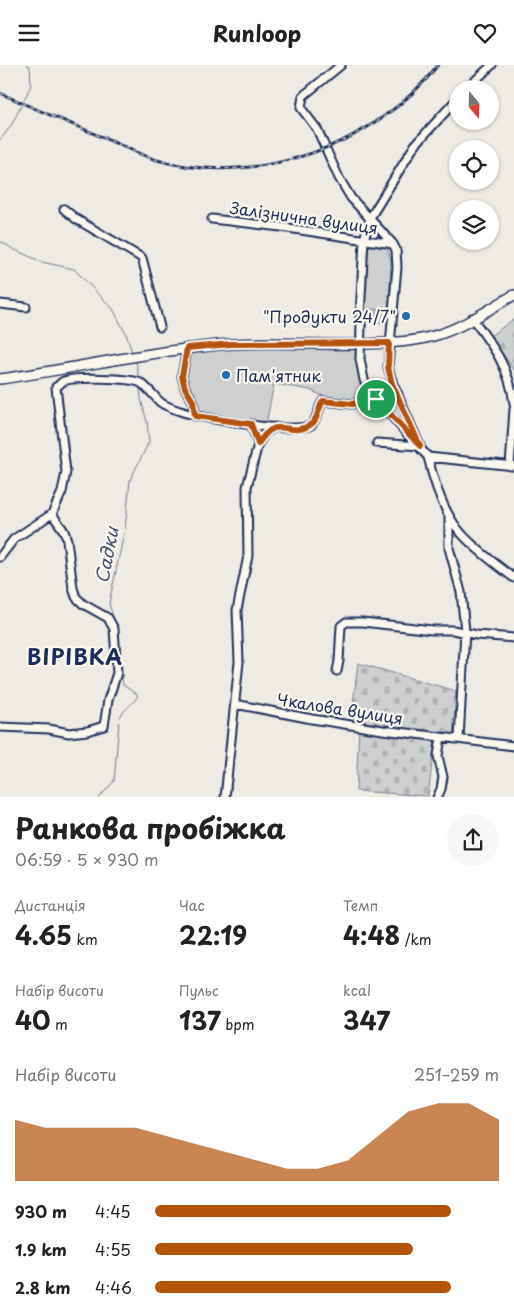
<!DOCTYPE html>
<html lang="uk">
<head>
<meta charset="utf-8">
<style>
	:root { --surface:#fff; --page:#f6f6f6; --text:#222; --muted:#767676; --accent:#b45309 }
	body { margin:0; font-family:"Playpen Sans",sans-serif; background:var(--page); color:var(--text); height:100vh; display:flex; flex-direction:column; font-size:19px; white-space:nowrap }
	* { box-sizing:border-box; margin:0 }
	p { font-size:16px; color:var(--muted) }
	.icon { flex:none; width:28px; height:28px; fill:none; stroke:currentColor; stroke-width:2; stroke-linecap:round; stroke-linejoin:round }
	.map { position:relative; height:732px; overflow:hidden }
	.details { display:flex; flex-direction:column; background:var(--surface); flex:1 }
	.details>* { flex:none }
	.needle { width:32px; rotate:161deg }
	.fabs { position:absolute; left:449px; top:15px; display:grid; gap:10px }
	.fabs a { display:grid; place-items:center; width:50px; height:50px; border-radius:50%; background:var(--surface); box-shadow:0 1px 4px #0004; font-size:25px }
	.pin { position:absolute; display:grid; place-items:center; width:42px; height:42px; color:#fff; margin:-21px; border:2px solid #fff; border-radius:50%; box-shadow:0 1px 5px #0007 }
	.round { display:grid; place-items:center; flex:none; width:52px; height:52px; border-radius:26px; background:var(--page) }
	.overview { display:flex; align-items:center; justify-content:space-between; height:85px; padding:0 15px }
	h1 { font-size:28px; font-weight:700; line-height:38px }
	.metrics { display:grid; grid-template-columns:repeat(3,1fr); gap:8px; height:85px; padding:5px 15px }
	.metrics div { display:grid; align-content:center }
	.metrics b { font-size:25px; font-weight:700 }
	.metrics small { font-size:14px; font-weight:400 }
	.metrics p { font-size:14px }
	.chart { height:140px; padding:10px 15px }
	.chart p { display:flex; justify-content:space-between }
	.chart svg { width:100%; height:90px; margin-top:5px; fill:var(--accent); opacity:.7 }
	ul { padding:0 15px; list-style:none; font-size:16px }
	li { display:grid; grid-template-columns:80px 60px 1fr; align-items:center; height:38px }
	li i { height:12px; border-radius:6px; background:var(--accent) }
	header { display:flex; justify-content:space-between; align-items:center; height:65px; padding:0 15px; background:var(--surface); font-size:22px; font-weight:700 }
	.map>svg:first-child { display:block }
</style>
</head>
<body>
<header><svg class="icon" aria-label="menu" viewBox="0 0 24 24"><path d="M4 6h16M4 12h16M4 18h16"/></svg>Runloop<svg class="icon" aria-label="heart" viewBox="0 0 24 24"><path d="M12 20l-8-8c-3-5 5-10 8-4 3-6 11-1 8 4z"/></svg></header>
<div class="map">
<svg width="514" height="733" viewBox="0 0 514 733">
	<defs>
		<pattern id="forest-firs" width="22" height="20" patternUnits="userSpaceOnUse" patternTransform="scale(1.25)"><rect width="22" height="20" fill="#cecfcf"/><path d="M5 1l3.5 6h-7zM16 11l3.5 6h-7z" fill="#b0b2b4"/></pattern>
		<pattern id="cemetery-stones" width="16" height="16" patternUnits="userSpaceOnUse" patternTransform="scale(1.25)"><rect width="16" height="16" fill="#cecfcf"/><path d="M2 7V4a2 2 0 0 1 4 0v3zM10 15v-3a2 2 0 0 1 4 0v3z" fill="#b0b2b4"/></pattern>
		<pattern id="park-crowns" width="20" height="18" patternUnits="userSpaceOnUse" patternTransform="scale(1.25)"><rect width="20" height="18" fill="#cecfcf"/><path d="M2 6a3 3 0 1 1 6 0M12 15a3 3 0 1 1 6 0" fill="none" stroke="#b0b2b4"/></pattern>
	</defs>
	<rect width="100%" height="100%" fill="#eeebe4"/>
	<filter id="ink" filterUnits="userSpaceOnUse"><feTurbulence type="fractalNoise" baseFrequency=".02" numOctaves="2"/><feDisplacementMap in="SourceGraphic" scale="10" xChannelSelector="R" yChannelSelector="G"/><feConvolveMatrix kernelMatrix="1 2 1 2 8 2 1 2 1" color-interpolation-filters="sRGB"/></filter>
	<g filter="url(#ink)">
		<path fill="#cecfcf" stroke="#747f96" d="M368 179 387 181 391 196 389 245 364 244Z
			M232 282 357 284 361 316 369 332 352 336 327 333 310 325 274 319 266 359 199 349 196 347 184 311 190 286Z"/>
		<path fill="url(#forest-firs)" stroke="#747f96" d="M514 254V305L490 271Z"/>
		<path fill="url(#cemetery-stones)" stroke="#747f96" d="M358 598 456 626 453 670 351 655Z
			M359 663 435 675 428 731 356 726Z"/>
		<path fill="url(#park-crowns)" stroke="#747f96" d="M376 246 387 247 386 258 375 257Z"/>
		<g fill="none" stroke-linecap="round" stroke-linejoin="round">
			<path stroke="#6d7892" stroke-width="1" d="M24 35 31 20 30 2 27 0
				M0 75 11 61 21 41
				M0 176 13 184 42 197 74 204 113 244 126 269 132 287
				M136 296 139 313
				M115 559 109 538 125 464 130 415 149 377 147 357 141 334 140 322
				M118 568 123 620 138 630C134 639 125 643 120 652
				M99 733 114 716 119 658"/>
			<defs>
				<path id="minor" d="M341 0 303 31 301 43 317 64 339 113 351 133 393 179 396 185 397 202 388 302 393 319 420 381
					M466 24 492 0
					M64 144 76 154 142 193 160 262
					M212 154 281 162 393 179
					M0 239 26 242
					M472 253C493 281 510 303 514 339
					M361 259 360 251 364 175 370 153 415 80 458 33
					M187 283 182 311 185 323 193 336 195 351
					M360 294 364 315 369 326 428 392 514 401
					M251 359 258 379 265 368 275 362
					M377 378 420 381
					M428 392C434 418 443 447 461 468 477 486 496 499 514 513
					M510 401 514 344
					M449 451V483L461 527 465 566 459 674
					M0 492 14 474 52 449 62 427 66 407 56 322C58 321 60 319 62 317 71 311 131 313 141 318 148 323 154 331 160 337 165 341 174 344 180 346 199 353 297 370 311 360 318 354 318 343 323 336L352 339 398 329
					M337 606 339 596 341 561 346 557H363L432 565H453L477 570 514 573
					M235 639 312 654 383 665 514 681
					M0 662 49 664 69 668 87 666 104 661 108 635 117 608 114 564 108 553 83 539 76 532 73 523 67 475 64 466 52 449
					M225 733 239 597 237 545 248 491 247 422 258 379
					M437 733 441 724 443 712 438 691 441 672"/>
				<path id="major" d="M0 314C73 304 145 287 218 280 266 276 316 280 365 279 390 278 414 277 437 270 464 262 489 244 514 230"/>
			</defs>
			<use href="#minor" stroke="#1b2f5e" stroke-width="11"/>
			<use href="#major" stroke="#1b2f5e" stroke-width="12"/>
			<use href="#minor" stroke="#fbf7ec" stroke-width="7"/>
			<use href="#major" stroke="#fbf7ec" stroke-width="9"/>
			<defs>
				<path id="rail" d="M0 28C32 43 65 56 97 70 117 78 137 89 157 95 255 123 376 81 438 0"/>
			</defs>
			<use href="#rail" stroke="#1b2f5e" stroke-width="3"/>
			<use href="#rail" stroke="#fbf7ec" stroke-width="1" stroke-dasharray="4" stroke-linecap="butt"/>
			<defs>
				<path id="minor-bridge" d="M360 294 361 259"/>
			</defs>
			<use href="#minor-bridge" stroke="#1b2f5e" stroke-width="11" stroke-linecap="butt"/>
			<use href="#minor-bridge" stroke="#fbf7ec" stroke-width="7"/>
		</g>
	</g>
	<g fill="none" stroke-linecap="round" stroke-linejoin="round" filter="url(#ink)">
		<defs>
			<path id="route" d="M389 278 388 302 392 319 420 381 376 334 352 339 323 336C318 343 318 356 310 360 288 374 278 347 258 379L251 359 195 351 193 336 185 323 182 311 187 283 231 279Z"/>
		</defs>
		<use href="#route" stroke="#fff" stroke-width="10"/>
		<use href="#route" stroke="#b45309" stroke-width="6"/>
	</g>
	<g fill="#1f6fb2" stroke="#fbf7ec" stroke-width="2">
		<circle cx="406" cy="251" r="5"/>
		<circle cx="226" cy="310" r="5"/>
	</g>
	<g text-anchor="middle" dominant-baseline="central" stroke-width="4.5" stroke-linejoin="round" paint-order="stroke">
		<g font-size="16" fill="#1b2f5e" stroke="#fbf7ec">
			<text transform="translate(304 152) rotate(8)">Залізнична вулиця</text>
			<text transform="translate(340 643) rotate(9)">Чкалова вулиця</text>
		</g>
		<g font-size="16" fill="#1b2f5e" stroke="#fbf7ec" text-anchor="end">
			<text x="396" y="251">"Продукти 24/7"</text>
			<text x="236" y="310" text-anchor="start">Пам'ятник</text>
		</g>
		<g font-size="18" font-style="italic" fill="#445378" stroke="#fbf7ec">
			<text transform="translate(106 490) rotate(-79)">Садки</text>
		</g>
		<g font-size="21" font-weight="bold" letter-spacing="1" fill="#1b2f5e" stroke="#fbf7ec">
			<text x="75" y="591">ВІРІВКА</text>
		</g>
	</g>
</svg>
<div class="fabs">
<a><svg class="needle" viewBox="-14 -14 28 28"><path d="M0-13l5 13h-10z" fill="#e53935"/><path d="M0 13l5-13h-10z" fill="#767676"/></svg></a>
<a><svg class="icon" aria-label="locate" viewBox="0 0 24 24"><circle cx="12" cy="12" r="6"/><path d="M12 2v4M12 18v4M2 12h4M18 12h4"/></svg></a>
<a><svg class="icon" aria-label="layers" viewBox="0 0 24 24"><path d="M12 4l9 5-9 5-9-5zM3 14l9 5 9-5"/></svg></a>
</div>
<div class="pin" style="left:376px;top:334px;background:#1e9e55"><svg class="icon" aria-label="arrive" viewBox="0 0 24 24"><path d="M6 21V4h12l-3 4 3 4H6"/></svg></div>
</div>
<section class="details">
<div class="overview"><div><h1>Ранкова пробіжка</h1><p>06:59 · 5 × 930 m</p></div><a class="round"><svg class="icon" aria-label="share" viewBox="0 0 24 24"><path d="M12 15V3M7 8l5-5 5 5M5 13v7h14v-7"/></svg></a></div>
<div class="metrics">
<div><p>Дистанція</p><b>4.65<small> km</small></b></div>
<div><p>Час</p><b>22:19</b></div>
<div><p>Темп</p><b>4:48<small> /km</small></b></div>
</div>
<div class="metrics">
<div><p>Набір висоти</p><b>40<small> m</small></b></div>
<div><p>Пульс</p><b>137<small> bpm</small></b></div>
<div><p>kcal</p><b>347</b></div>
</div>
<div class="chart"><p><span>Набір висоти</span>251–259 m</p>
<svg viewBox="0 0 160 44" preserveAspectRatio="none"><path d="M0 44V14L10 18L20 18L30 18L40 18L50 22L60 26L70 30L80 34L90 38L100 38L110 34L120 22L130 10L140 6L150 6L160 14V44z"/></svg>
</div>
<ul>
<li><b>930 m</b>4:45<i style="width:86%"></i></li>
<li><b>1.9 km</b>4:55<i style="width:75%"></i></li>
<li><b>2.8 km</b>4:46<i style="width:86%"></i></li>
</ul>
</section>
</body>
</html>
